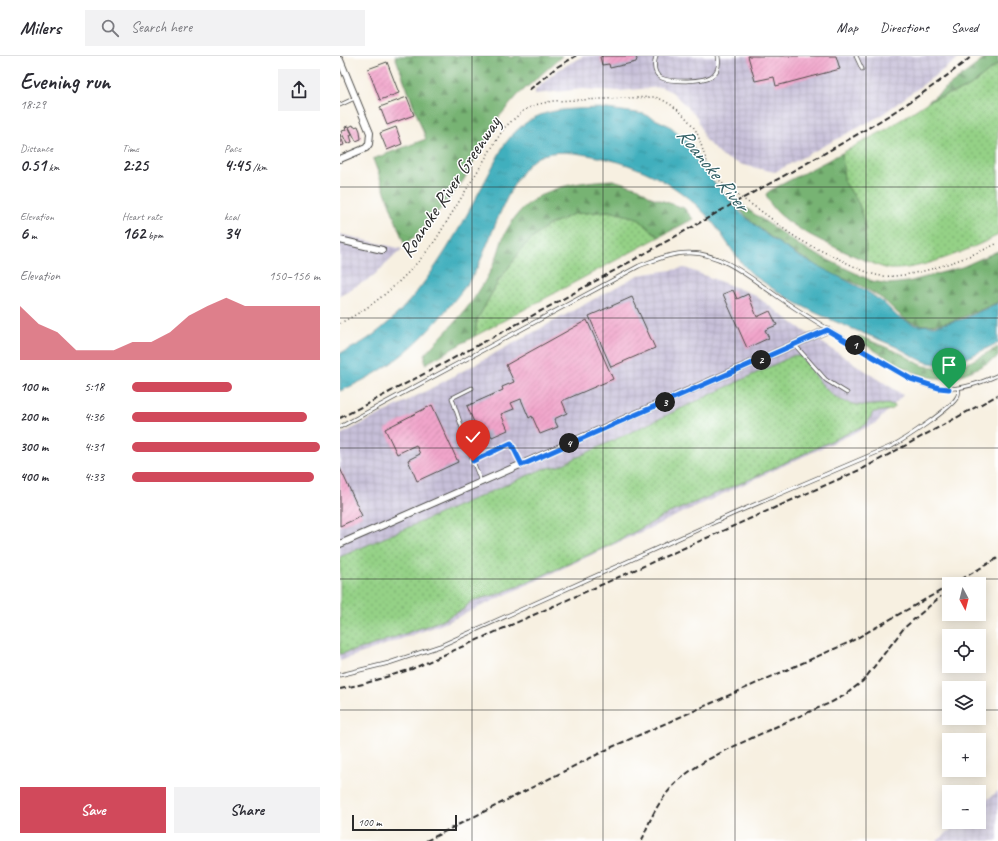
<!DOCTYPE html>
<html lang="en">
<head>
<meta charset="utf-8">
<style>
	:root { --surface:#fff; --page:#f2f2f3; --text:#2b2b33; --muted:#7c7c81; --line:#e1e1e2; --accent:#d1495b }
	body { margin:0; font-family:Caveat,sans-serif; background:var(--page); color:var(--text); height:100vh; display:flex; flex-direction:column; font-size:15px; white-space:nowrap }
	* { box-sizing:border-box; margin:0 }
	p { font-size:13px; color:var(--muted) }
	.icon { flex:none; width:22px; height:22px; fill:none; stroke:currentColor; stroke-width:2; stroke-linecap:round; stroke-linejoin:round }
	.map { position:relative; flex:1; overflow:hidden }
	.sheet { display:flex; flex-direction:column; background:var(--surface); width:340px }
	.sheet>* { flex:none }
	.needle { width:26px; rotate:173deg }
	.controls { position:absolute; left:602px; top:521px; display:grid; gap:8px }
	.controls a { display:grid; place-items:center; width:44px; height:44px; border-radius:0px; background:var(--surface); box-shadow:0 2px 10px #0003; font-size:20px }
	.scale { position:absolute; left:12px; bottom:10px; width:105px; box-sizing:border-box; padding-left:4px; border:2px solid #2b2b2b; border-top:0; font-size:11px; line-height:14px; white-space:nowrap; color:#2b2b2b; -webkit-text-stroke:3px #fff; paint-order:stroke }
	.pin { position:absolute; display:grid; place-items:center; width:34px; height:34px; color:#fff; margin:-41px -17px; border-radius:50% 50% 50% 0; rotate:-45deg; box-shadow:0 0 4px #0007 }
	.pin .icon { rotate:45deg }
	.km { position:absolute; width:20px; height:20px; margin:-10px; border-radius:50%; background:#222; color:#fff; font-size:11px; line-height:20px; text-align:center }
	.round { display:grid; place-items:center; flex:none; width:42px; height:42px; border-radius:0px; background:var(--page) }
	.head { display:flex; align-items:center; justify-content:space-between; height:68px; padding:0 20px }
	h1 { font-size:22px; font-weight:600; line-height:30px }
	.metrics { display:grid; grid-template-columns:repeat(3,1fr); gap:6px; height:68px; padding:4px 20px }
	.metrics div { display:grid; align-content:center }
	.metrics b { font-size:17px; font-weight:600 }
	.metrics small { font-size:11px; font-weight:400 }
	.metrics p { font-size:11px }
	.chart { height:112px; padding:8px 20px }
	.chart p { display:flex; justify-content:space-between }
	.chart svg { width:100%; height:72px; margin-top:4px; fill:var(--accent); opacity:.7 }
	.cta { display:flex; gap:8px; margin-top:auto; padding:8px 20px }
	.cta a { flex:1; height:46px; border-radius:0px; background:var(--accent); color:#fff; font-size:16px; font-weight:600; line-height:46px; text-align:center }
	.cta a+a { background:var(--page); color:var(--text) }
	ul { padding:0 20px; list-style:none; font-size:13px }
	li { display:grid; grid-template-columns:64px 48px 1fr; align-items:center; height:30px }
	li i { height:10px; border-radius:5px; background:var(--accent) }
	header { display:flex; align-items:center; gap:24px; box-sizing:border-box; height:56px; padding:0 20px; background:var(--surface); border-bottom:1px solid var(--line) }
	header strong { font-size:19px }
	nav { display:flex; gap:22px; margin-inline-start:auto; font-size:14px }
	.search { width:280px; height:36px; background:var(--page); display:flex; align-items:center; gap:10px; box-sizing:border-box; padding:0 14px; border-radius:0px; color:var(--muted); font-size:15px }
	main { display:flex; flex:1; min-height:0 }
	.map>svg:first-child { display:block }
</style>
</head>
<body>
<header>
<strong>Milers</strong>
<div class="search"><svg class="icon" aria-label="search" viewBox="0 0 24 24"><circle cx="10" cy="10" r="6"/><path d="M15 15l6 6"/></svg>Search here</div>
<nav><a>Map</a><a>Directions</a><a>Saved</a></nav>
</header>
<main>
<section class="sheet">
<div class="head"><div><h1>Evening run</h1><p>18:29</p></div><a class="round"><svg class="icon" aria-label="share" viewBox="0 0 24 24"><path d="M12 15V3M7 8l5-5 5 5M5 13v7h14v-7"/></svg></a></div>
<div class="metrics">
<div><p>Distance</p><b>0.51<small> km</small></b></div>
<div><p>Time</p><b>2:25</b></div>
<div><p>Pace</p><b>4:45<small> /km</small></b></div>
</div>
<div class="metrics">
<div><p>Elevation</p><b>6<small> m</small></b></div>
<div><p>Heart rate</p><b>162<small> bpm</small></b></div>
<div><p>kcal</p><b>34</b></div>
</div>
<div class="chart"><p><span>Elevation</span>150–156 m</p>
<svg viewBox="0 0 160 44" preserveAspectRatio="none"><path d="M0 44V11L10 22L20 27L30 38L40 38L50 38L60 33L70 33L80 27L90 17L100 11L110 6L120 11L130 11L140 11L150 11L160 11V44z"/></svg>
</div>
<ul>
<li><b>100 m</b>5:18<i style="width:53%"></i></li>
<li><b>200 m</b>4:36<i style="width:93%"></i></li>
<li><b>300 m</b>4:31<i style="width:100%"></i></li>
<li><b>400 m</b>4:33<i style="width:97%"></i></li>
</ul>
<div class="cta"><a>Save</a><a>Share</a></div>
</section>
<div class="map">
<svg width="658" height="785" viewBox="0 0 658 785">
	<defs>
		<pattern id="industrial-grid" width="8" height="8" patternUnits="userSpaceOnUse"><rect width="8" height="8" fill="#c7c0d9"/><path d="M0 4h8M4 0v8" fill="none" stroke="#aba5ba"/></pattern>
		<pattern id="grass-dots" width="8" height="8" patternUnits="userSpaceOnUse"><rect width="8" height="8" fill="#94d186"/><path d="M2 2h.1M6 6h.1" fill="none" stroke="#79aa6e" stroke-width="1.8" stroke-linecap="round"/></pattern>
		<pattern id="forest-firs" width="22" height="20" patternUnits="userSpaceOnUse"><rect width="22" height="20" fill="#77b373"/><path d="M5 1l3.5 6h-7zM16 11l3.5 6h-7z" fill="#62925f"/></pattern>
		<pattern id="water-ripples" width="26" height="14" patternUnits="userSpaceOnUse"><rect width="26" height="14" fill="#41afbd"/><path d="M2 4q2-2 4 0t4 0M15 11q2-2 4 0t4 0" fill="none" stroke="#378f9a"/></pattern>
		<pattern id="building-hatch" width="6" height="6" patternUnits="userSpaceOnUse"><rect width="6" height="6" fill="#f1a5cb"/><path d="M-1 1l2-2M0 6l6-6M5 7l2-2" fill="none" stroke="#cf8eae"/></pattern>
	</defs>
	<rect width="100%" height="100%" fill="#fff"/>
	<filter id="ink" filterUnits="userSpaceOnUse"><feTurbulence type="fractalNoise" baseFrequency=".025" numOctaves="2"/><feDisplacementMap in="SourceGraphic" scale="8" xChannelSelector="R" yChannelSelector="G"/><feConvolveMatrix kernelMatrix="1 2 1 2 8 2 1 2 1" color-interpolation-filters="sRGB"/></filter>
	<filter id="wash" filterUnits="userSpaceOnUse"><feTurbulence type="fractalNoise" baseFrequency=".012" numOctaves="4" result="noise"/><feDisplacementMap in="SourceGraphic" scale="16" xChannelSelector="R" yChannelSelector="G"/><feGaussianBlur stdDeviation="0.9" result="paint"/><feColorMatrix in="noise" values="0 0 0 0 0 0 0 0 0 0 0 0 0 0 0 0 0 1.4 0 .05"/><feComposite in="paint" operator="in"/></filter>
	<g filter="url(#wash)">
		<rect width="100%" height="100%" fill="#f7f0e1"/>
		<path fill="url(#industrial-grid)" d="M243 0H622L540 60 435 116 403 109 383 101 365 84 357 61 332 36 321 31 280 35 243 33 195 38V34L218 14Z
			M0 178 62 193 31 222 0 239Z
			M345 212 413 238 464 275 563 339 536 367 103 568 0 605V379L88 334 298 219Z
			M658 735V785H597L620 766H639V750Z"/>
		<path fill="url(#grass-dots)" stroke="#607e58" d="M658 8V179C632 193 579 215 550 213 542 212 533 207 526 205L525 171 519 148 504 125 502 97 547 73 589 45 629 31Z
			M269 155 297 162 319 181 135 280 137 264 158 226 184 190 207 170 234 158Z
			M455 299 461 301C479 322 486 344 517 349 530 351 542 347 554 349L555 351 551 354 533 356 527 368 406 425 329 457 272 488 188 526 158 538 131 545 124 553 100 565 27 591 0 598V501L203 413 219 410Z"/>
		<path fill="url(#forest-firs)" stroke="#516f4f" d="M55 0H169L171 2 175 0H222L178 39 158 62 123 125 92 163 65 190 33 103 86 83Z
			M648 0H658V8L629 31 589 45Z
			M502 97 504 125 519 148 525 171 526 205C500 193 433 168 426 138L431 134Z
			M273 124 299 132 311 141 344 152 353 163 319 181 297 162 269 155 234 158 207 170 184 190 158 226 137 264 135 280 85 308V298C104 277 121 262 137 238 144 227 151 215 156 203 160 193 162 181 168 172 190 132 232 126 273 124Z
			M400 148 463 192 532 225 549 228 568 226 622 211 658 195V246C632 257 606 272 578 268 564 266 555 254 546 246 541 241 534 238 528 234 518 227 506 224 495 219 460 201 422 180 397 150Z
			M519 280 562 298 583 310 604 312 628 307 658 291V301C641 310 624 321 604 322 578 325 539 296 516 283Z"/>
		<path fill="url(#water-ripples)" stroke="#366d74" d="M260 52 304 58 330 70 351 89 374 126 401 157 428 180 458 200 525 234 544 247 558 261 575 269 595 270 623 263 658 247V287C641 295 622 306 603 308 583 310 569 296 552 289 510 271 467 257 429 230 423 225 414 221 409 215 395 201 385 182 373 167 343 130 299 108 253 100 237 97 213 93 198 101 171 115 151 184 137 212 129 227 118 240 107 253 75 292 47 315 0 335V297C76 270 128 156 164 89 193 51 216 54 260 52Z"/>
		<g id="blocks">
			<path fill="url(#building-hatch)" d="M263 0H295L297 3 296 6 270 12 269 8 262 9 260 1Z
				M408 0H496L500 13 436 30 434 21 415 25Z
				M47 6 59 37 40 44 28 13Z
				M67 41 74 59 47 69 40 51Z
				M13 69 14 71 18 70 20 75 21 83 16 85 9 71Z
				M8 70 12 78 10 79 12 86 7 88 1 75 6 74 5 71Z
				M56 71 62 88 47 94 40 77Z
				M0 78 4 89 0 90Z
				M393 234 397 243 408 238 417 261 430 255 437 269 425 274 429 282 407 292 383 238Z
				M292 241 315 292 271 311 249 260Z
				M247 264 273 323 222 345 227 357 214 363 218 371 200 378 192 360 189 362 181 343 171 347 174 353 161 358 168 374 152 381 148 374 139 378 127 350 163 334 162 331 174 326 166 309Z
				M92 349 118 406 77 425 68 404 80 398 76 389 57 398 45 373Z
				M0 412 22 460 0 470Z"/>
		</g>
	</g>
	<g filter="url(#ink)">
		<use href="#blocks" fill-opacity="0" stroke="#4a4946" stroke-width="1"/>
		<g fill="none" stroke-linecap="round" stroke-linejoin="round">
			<defs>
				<path id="service" d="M316 0C309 25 327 25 346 25 363 24 382 24 378 0
					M516 0 522 13
					M0 49 15 42
					M454 288 486 324 507 337
					M132 332 112 342 133 405
					M0 371 299 210C315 204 333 196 351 197 383 198 409 221 434 238 461 257 488 273 516 290 543 305 568 327 599 332 619 335 641 327 658 319
					M141 426 133 405 171 387 182 409
					M0 619 49 607 100 590 395 457 552 390C565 383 612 352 617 341 619 338 619 335 618 332"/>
				<path id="minor" d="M0 4 30 77 29 88 26 92 0 103
					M0 184 42 194
					M0 488 487 274"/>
			</defs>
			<use href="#service" stroke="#4a4946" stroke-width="4.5"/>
			<use href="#minor" stroke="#4a4946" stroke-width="8"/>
			<path stroke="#4a4946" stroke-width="1.5" stroke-dasharray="1 3" stroke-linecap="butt" d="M0 267C38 249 69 219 95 185L159 80 165 71 183 55 195 49 212 45 315 41C331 46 347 60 356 75 363 90 364 106 375 119 388 136 408 145 425 158 435 165 444 174 454 180 469 190 487 197 503 205 513 210 525 216 536 219 566 226 631 201 658 187"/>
			<use href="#service" stroke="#fff" stroke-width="3"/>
			<use href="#minor" stroke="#fff" stroke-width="6"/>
			<path stroke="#2b2b2b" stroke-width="2" stroke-dasharray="6 3" stroke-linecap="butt" d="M189 34 217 11 236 0
				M0 362C131 294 261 223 389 150 473 103 558 61 632 0
				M613 528 658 502
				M0 633 23 628 72 613 524 412 658 339
				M86 785 272 691 510 586 609 530
				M302 785C323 722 358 707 414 681 439 669 464 658 490 647L505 639 523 625 564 572 601 540"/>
		</g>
	</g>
	<g fill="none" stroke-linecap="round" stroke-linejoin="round" filter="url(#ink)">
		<defs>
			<path id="route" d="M133 405 171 387 182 409 487 274 571 323 599 332 609 333"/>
		</defs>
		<use href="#route" stroke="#fff" stroke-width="8"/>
		<use href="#route" stroke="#1a73e8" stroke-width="5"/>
	</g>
	<path fill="none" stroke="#2b2b2b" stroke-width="1" stroke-opacity="0.55" d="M132 0V785M263 0V785M395 0V785M526 0V785M0 131H658M0 262H658M0 392H658M0 523H658M0 654H609M639 654H658"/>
	<g text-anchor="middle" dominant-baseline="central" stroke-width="3" stroke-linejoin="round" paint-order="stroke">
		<g font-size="20" fill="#2b2b2b" stroke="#fff">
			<text transform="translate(110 131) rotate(-56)">Roanoke River Greenway</text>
		</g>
		<g font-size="21" font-style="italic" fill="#346065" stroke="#fff">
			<text transform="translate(373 113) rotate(51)">Roanoke River</text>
		</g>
	</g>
</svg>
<div class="controls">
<a><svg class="needle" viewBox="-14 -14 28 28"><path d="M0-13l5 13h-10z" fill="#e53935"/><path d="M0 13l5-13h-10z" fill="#7c7c81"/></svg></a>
<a><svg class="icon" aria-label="locate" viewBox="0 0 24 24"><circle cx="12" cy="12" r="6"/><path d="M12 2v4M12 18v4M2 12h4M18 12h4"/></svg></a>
<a><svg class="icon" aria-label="layers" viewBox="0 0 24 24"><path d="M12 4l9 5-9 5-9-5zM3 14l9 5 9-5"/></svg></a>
<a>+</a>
<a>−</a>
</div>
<div class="scale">100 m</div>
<div class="pin" style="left:609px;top:333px;background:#1e9e55"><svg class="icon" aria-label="arrive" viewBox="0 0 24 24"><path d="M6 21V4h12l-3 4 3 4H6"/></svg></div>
<div class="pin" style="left:133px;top:405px;background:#d93025"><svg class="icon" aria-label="check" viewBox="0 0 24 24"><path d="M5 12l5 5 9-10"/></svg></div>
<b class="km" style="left:515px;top:289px">1</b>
<b class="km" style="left:421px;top:304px">2</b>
<b class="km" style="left:325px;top:346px">3</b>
<b class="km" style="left:229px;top:387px">4</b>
</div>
</main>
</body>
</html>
